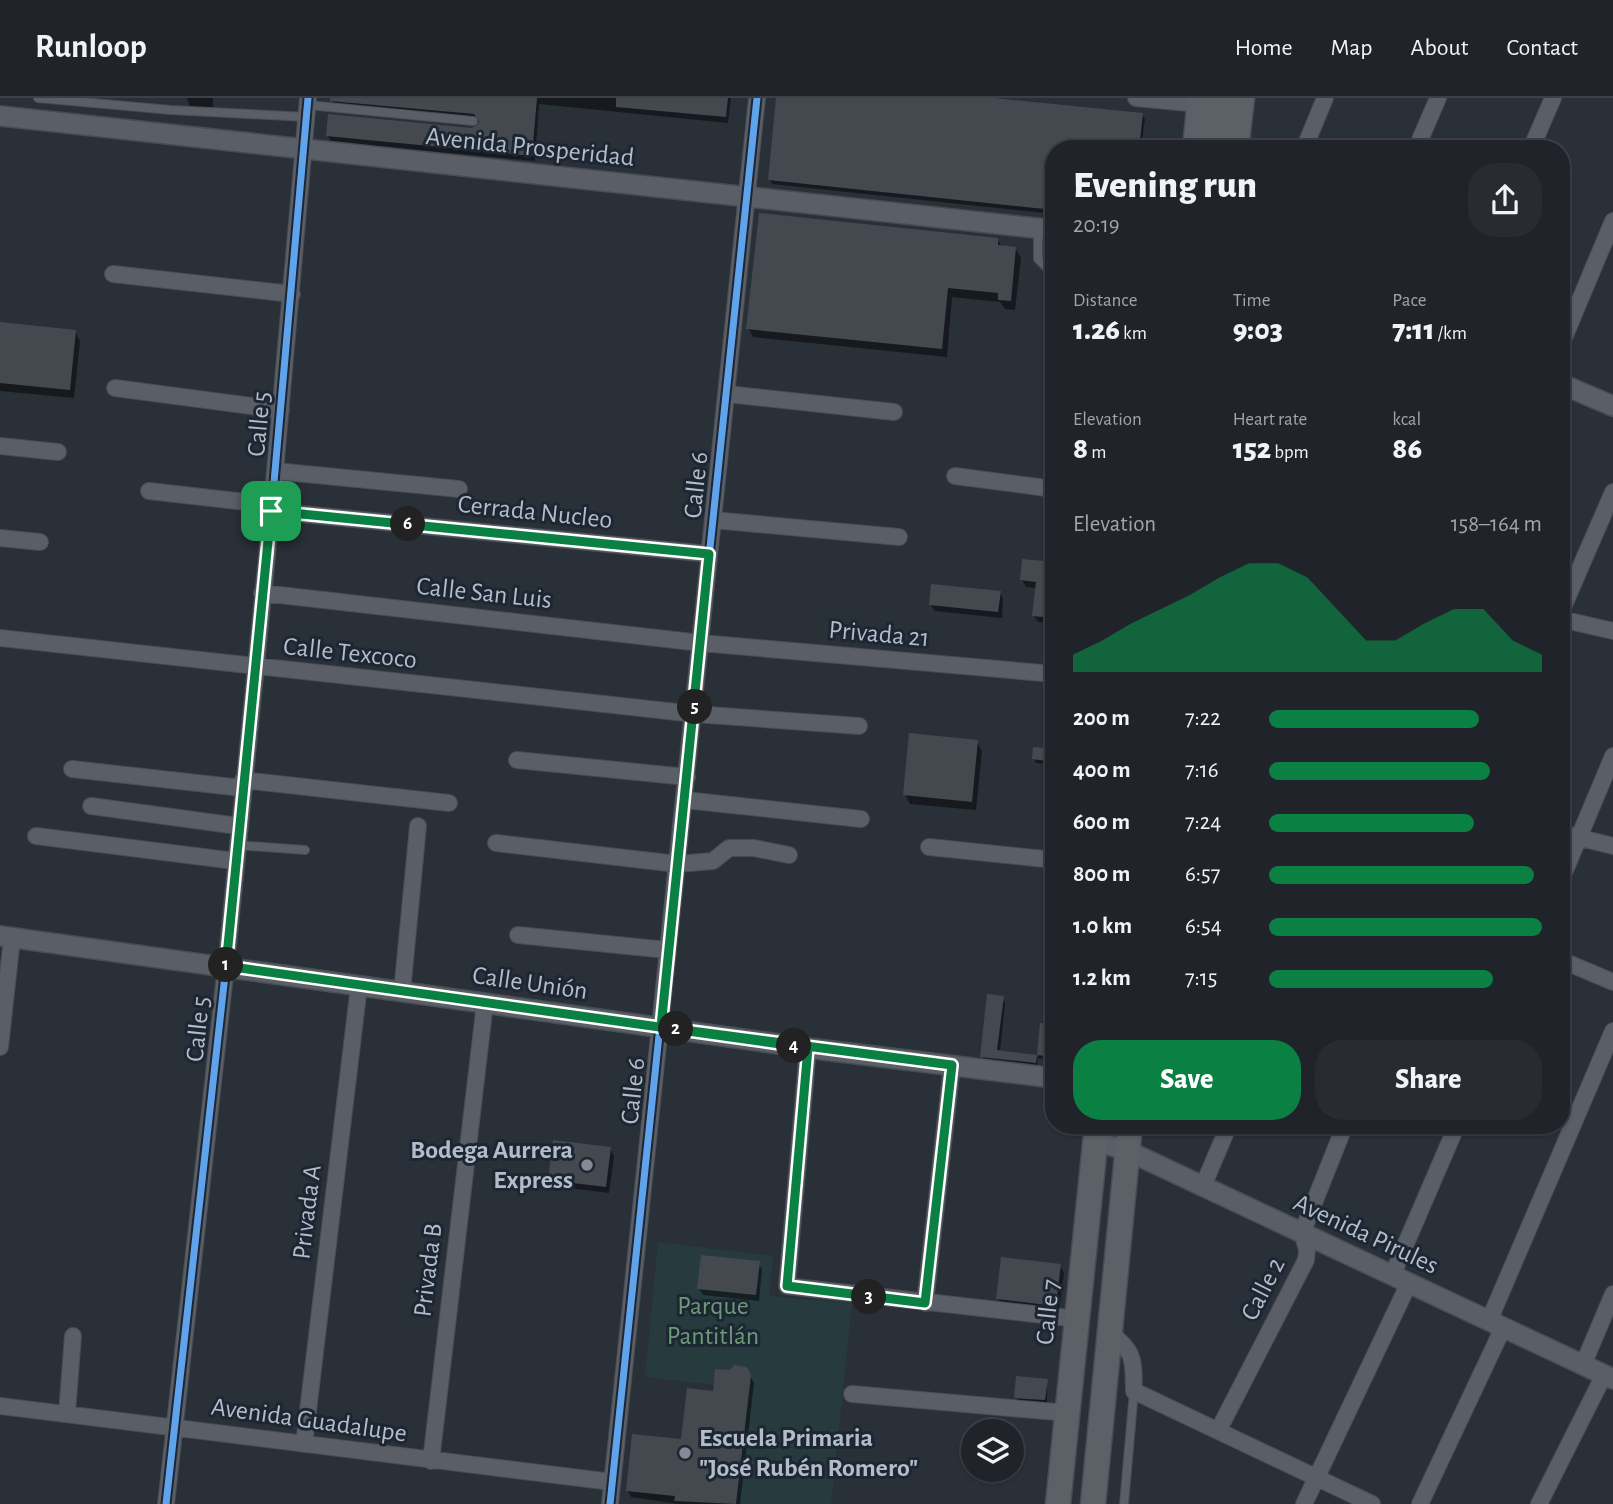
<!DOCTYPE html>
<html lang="en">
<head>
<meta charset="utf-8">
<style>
	:root { --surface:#20242a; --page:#282c32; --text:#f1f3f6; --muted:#a2a4a8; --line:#3d4147; --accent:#0b8043 }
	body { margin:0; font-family:"Alegreya Sans",sans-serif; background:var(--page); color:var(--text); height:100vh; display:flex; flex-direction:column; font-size:26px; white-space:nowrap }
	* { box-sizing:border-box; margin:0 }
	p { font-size:23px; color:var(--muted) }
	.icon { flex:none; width:38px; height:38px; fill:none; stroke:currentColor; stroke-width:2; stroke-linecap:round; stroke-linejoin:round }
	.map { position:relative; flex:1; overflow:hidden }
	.panel { position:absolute; left:1045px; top:42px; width:525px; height:994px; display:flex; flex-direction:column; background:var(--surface); border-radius:28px; box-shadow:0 2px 5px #0004,0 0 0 2px var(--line) }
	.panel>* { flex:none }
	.tools { position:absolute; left:961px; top:1321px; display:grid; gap:14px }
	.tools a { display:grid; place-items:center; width:63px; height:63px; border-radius:50%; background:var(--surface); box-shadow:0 2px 5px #0004,0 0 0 2px var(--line); font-size:35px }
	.pin { position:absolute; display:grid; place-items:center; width:60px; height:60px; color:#fff; margin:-30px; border-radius:14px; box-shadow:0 4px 10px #0006 }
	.km { position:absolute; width:35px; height:35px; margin:-18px; border-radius:50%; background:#222; color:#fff; font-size:19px; line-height:35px; text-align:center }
	.round { display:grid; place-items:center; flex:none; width:74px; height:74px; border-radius:28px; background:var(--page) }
	.overview { display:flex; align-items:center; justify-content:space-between; height:119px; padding:0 28px }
	h1 { font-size:38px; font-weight:800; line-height:52px }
	.figures { display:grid; grid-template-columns:repeat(3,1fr); gap:10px; height:119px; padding:7px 28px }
	.figures div { display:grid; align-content:center }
	.figures b { font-size:30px; font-weight:800 }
	.figures small { font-size:19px; font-weight:400 }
	.figures p { font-size:19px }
	.chart { height:196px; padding:14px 28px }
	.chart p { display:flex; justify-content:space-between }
	.chart svg { width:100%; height:126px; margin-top:7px; fill:var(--accent); opacity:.7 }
	.action { display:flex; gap:14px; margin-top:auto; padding:14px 28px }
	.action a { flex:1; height:80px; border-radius:28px; background:var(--accent); color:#fff; font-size:28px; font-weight:800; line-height:80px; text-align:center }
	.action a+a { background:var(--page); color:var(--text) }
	ul { padding:0 28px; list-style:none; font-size:23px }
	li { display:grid; grid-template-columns:112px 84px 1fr; align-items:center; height:52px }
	li i { height:18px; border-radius:9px; background:var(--accent) }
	header { display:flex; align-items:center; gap:42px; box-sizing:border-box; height:98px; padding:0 35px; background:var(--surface); border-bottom:2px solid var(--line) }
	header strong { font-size:33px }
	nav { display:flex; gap:38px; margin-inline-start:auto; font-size:24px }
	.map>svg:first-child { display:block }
</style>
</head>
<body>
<header>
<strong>Runloop</strong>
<nav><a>Home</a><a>Map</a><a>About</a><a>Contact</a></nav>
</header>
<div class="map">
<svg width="1613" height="1406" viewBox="0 0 1613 1406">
	<rect width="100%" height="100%" fill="#2a3038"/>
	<path fill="#273a3e" d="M658 1144 773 1158 769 1198 852 1205 831 1406H736L749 1291 645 1279Z"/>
	<path fill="#0007" d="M187 0H213V14L191 12Z
		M332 0H731L728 25 539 6 535 63 331 44 328 38 473 31 480 24 335 8Z
		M778 0H977L1142 17 1145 21 1141 51H1054V116L772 86 770 82Z
		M997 141 1002 149 1015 150 1021 160 1015 212 1005 211 1000 204 952 199 947 259 753 239 748 230Z
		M1054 174V197L1049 195Z
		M0 226 75 234 80 243 74 300 0 293Z
		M1054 466V526L1038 524 1034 518 1037 490 1026 489 1022 482Z
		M1000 494 1003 501 1002 520 935 513 931 507Z
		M977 644 982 653 976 712 910 706 905 696Z
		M1054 653V667L1036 665 1034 661Z
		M1043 699 1054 700V716L1044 715Z
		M1047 848 1054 849V908L1047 901 1049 871 1046 864Z
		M1002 900 1005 905 1000 954 1038 959 1042 927 1054 928V962L1037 960 1038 970 985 964 982 958Z
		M610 1051 614 1058 609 1095 554 1088 550 1082Z
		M758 1165 762 1171 759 1203 703 1197 699 1191Z
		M1060 1168 1064 1175 1059 1214 1002 1207 998 1201Z
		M746 1271 754 1285 740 1406H678L631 1399 627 1392 683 1343 731 1274Z
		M1047 1282V1306L1018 1303 1016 1299Z"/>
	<path fill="#444950" d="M330 0H537L532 58 326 38 328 16 472 30 479 24 474 16 330 3Z
		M616 0H728L726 19 616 9Z
		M776 0H994L1143 15 1139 51H1054V112L768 82Z
		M759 115 998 140V147L1016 149 1011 203 998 202V195L948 190 942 251 746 231Z
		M0 224 76 232 70 292 0 285Z
		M1022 461 1054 464V520L1032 518 1036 484 1020 482Z
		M931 486 1001 493 998 514 929 507Z
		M909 635 978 642 972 704 903 697Z
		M1033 649 1054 651V664L1032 661Z
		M987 896 1004 898 997 952 1037 957 1036 965 980 959Z
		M1040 925 1054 926V959L1037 957Z
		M553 1042 611 1049 606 1089 548 1082Z
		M701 1157 760 1163 756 1197 697 1191Z
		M1001 1159 1061 1166 1056 1208 996 1201Z
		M734 1267 747 1269 751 1277 736 1406 674 1403 675 1398 626 1393 632 1336 681 1341 687 1290 713 1293 715 1271 730 1272Z
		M1016 1278 1048 1281 1045 1302 1014 1300Z"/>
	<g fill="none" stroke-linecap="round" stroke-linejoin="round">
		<defs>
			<path id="service" d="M38 0 171 12 307 19
				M308 7 473 23
				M1038 131V161L1047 170
				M236 747 305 752
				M1124 1406 1134 1293"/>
			<path id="minor" d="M1136 0 1199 6
				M1304 51 1325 0
				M1416 51 1438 0
				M1531 51 1553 0
				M113 176 292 196
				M1561 247 1613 123
				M115 290 281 312
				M727 296 894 314
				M0 348 58 354
				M275 373 459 391
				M955 378 1054 391
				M149 393 272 407
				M272 413 709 456
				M713 422 899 439
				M0 440 40 444
				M262 495 701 545 1054 576
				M1561 514 1613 394
				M1561 521 1613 533
				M0 540 695 616 859 628
				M517 662 687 679
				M72 671 242 690
				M243 682 449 705
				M685 702 861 721
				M91 708 238 728
				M1561 735 1613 748
				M36 738 235 763
				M496 745 677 766 713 763 729 750H754L789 757
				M929 749 1054 762
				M1561 782 1613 658
				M518 837 667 852
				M1561 862 1613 884
				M402 894 418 728
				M0 949 12 840
				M808 950 787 1188 1078 1221
				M1203 1088 1229 1027
				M1392 1178 1457 1027
				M925 1205 952 967
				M1489 1223 1613 933
				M1110 1235C1136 1254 1133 1263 1134 1293L1372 1406
				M1583 1267 1613 1196
				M852 1296 1068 1315
				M0 1308 612 1384
				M67 1315 73 1238
				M1218 1333 1306 1162 1307 1151 1302 1135 1345 1027
				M304 1346 359 888
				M431 1363 485 905
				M166 1406 226 868 272 407 308 0
				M610 1406 757 0
				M1304 1406 1409 1185
				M1420 1406 1503 1230
				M1539 1406 1604 1277"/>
			<path id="tertiary" d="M0 18 1054 132
				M1561 286 1613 308
				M0 838 808 950 1054 980
				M1095 1043 1128 1053 1613 1281"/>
			<path id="primary" d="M1195 51 1200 0
				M1217 51 1223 0
				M1236 51 1242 0
				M1058 1406 1097 1027
				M1093 1406 1130 1027"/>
		</defs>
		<use href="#service" stroke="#484c53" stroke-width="10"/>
		<use href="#minor" stroke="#484c53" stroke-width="18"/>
		<use href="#tertiary" stroke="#484c53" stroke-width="22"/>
		<use href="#primary" stroke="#484c55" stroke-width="27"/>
		<use href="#service" stroke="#5a5e66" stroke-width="8"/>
		<use href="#minor" stroke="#5a5e66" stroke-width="16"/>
		<use href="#tertiary" stroke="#5a5e66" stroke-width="19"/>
		<use href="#primary" stroke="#5c6168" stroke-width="24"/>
		<defs>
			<path id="cycleway" d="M166 1406 226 868 272 407 308 0
				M610 1406 757 0"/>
		</defs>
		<use href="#cycleway" stroke="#1d2633" stroke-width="11"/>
		<use href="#cycleway" stroke="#60a3ed" stroke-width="7"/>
	</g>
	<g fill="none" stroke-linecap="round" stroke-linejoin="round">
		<defs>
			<path id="route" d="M271 413 226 868 808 950 787 1188 925 1205 952 967 661 929 709 456 271 413"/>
		</defs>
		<use href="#route" stroke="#fff" stroke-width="14"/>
		<use href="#route" stroke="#0b8043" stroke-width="9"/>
	</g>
	<g fill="#848b96" stroke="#1d2633" stroke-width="2.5">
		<circle cx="587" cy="1067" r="7"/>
		<circle cx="685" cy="1355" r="7"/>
	</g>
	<g text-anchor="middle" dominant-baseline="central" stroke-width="6" stroke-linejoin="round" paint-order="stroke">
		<g font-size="26" fill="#b4bcc9" stroke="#1d2633">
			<text transform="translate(530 49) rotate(6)">Avenida Prosperidad</text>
			<text transform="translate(259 326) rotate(-85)">Calle 5</text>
			<text transform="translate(696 387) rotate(-84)">Calle 6</text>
			<text transform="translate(535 414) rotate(6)">Cerrada Nucleo</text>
			<text transform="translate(484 495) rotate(6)">Calle San Luis</text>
			<text transform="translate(879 536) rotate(5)">Privada 21</text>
			<text transform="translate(350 555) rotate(6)">Calle Texcoco</text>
			<text transform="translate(530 885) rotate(8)">Calle Unión</text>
			<text transform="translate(198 931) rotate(-84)">Calle 5</text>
			<text transform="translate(633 993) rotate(-84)">Calle 6</text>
			<text transform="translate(307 1114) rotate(-83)">Privada A</text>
			<text transform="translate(1366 1136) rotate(25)">Avenida Pirules</text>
			<text transform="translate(428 1172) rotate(-83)">Privada B</text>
			<text transform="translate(1263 1191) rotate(-63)">Calle 2</text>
			<text transform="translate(1048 1214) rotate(-84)">Calle 7</text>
			<text transform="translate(309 1322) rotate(8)">Avenida Guadalupe</text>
		</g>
		<g font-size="26" font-weight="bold" fill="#b4bcc9" stroke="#1d2633" text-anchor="end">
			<text x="573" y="1052">Bodega Aurrera<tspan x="573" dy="30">Express</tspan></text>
			<text x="699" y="1340" text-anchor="start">Escuela Primaria<tspan x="699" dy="30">"José Rubén Romero"</tspan></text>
		</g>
		<g font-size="26" fill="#6b9a76" stroke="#1d2633">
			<text x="713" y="1208">Parque<tspan x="713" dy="30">Pantitlán</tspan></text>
		</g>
	</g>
</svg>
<div class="tools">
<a><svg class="icon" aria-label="layers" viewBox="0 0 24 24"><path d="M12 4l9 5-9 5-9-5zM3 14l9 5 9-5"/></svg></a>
</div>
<div class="pin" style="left:271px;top:413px;background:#1e9e55"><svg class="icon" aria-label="arrive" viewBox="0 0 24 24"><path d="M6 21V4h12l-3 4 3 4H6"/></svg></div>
<b class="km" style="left:226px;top:867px">1</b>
<b class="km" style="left:676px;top:931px">2</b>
<b class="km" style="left:869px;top:1199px">3</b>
<b class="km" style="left:794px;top:948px">4</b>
<b class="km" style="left:695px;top:609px">5</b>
<b class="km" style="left:408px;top:426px">6</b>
<section class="panel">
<div class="overview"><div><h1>Evening run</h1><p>20:19</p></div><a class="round"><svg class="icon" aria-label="share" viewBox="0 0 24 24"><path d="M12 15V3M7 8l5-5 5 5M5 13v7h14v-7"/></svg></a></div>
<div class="figures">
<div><p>Distance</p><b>1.26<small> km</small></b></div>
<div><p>Time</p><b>9:03</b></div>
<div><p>Pace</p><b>7:11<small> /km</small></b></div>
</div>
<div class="figures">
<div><p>Elevation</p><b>8<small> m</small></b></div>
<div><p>Heart rate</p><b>152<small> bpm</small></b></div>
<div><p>kcal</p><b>86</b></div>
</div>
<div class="chart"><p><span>Elevation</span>158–164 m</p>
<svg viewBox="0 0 160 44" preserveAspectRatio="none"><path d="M0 44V38L10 33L20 27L30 22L40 17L50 11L60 6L70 6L80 11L90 22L100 33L110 33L120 27L130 22L140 22L150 33L160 38V44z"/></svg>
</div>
<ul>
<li><b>200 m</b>7:22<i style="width:77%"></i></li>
<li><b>400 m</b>7:16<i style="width:81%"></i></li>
<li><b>600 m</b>7:24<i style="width:75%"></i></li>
<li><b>800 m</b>6:57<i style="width:97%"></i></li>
<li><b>1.0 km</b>6:54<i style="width:100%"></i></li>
<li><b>1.2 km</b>7:15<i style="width:82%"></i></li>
</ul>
<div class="action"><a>Save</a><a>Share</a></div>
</section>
</div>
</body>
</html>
